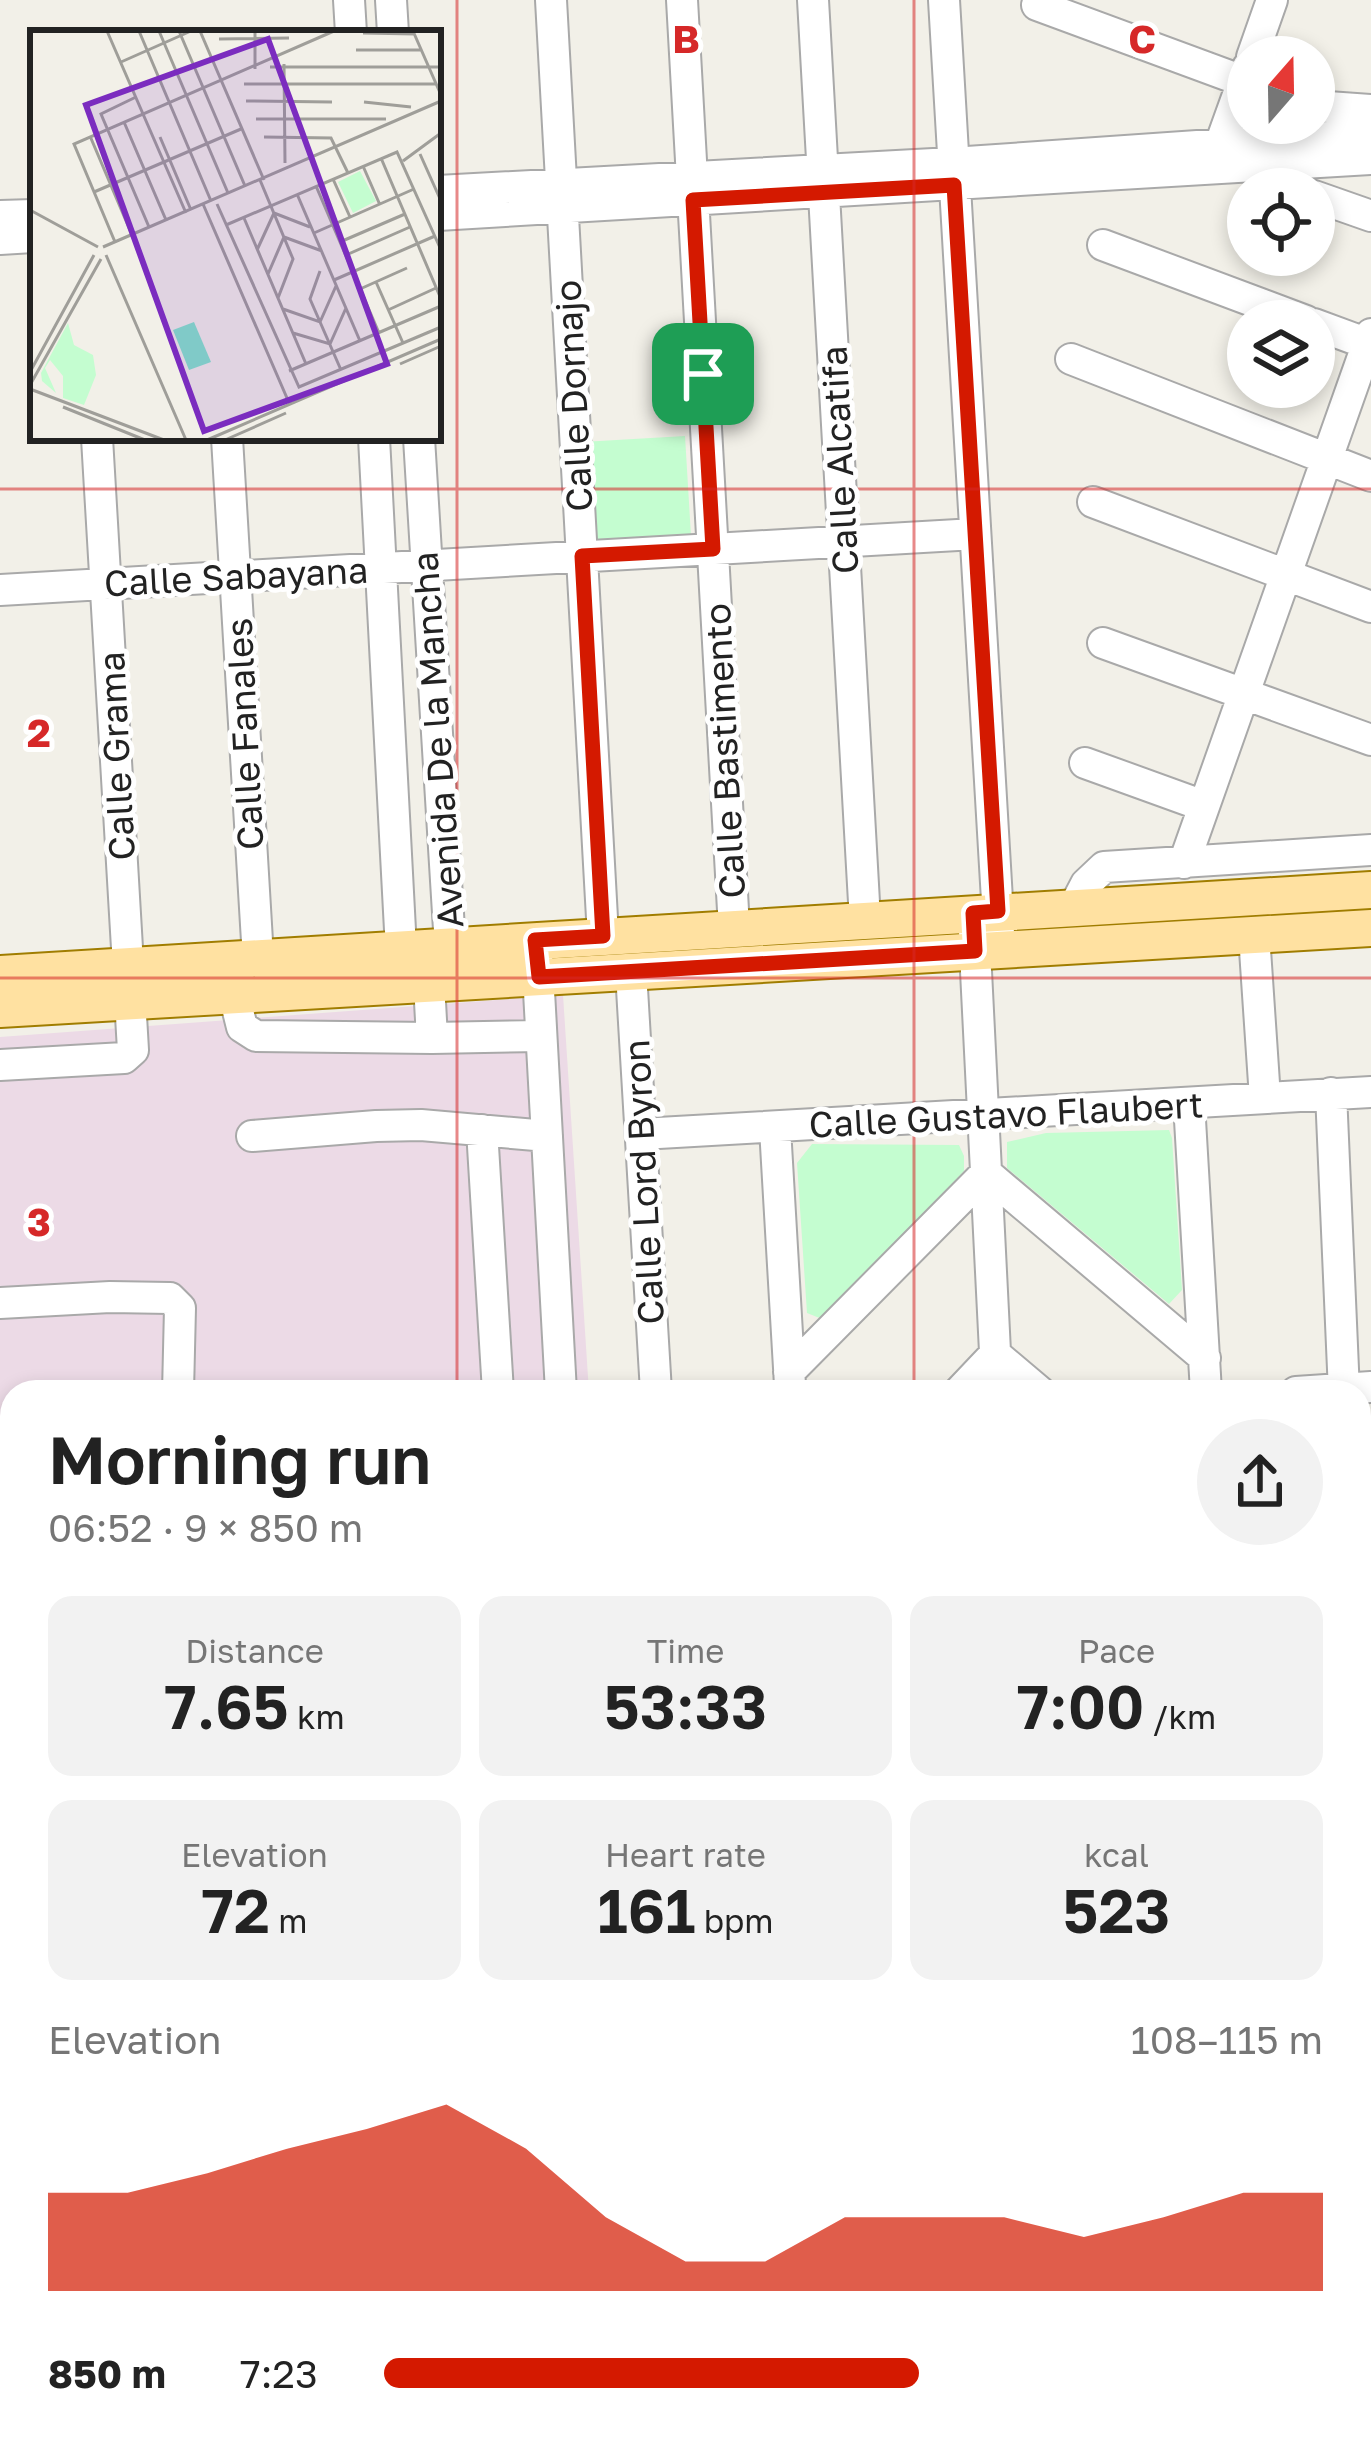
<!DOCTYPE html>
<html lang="en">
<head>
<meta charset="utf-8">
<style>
	:root { --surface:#fff; --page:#f2f2f2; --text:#222; --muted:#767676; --accent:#d41900 }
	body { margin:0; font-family:"Golos Text",sans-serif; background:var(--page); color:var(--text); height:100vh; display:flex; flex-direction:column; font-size:45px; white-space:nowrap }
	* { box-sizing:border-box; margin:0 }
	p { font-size:39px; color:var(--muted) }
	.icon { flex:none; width:66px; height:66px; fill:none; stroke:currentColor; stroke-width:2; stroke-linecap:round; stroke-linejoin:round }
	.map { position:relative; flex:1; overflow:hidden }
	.details { position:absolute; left:0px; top:1380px; width:1371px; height:1065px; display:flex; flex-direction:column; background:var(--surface); border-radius:36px 36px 0 0; box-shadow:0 6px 18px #0003 }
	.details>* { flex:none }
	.needle { width:78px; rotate:20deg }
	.tools { position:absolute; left:1227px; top:36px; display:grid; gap:24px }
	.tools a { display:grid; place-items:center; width:108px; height:108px; border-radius:50%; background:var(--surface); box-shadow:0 6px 18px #0003; font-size:60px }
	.pin { position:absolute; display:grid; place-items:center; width:102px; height:102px; color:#fff; margin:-51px; border-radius:24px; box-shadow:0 6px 18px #0006 }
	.round { display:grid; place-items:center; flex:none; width:126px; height:126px; border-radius:63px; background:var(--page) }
	.head { display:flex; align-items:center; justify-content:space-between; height:204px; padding:0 48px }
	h1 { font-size:66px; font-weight:600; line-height:90px }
	.metrics { display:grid; grid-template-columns:repeat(3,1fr); gap:18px; height:204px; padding:12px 48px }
	.metrics div { display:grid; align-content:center; border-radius:24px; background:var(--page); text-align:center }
	.metrics b { font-size:60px; font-weight:600 }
	.metrics small { font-size:33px; font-weight:400 }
	.metrics p { font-size:33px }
	.chart { height:336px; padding:24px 48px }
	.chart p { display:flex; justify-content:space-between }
	.chart svg { width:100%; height:216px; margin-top:12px; fill:var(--accent); opacity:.7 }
	ul { padding:0 48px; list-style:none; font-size:39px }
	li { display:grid; grid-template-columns:192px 144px 1fr; align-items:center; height:90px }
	li i { height:30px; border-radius:15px; background:var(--accent) }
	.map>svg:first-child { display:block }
</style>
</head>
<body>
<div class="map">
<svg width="1371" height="2444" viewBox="0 0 1371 2444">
	<rect width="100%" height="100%" fill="#f2f0e8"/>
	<path fill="#ecdae6" d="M563 995 589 1392H12V2433H656L657 2444H0V1037Z"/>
	<path fill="#c4fdd0" d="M685 436 691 536 594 547 582 442Z
		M1169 1130 1172 1138 1182 1290 1169 1304 1007 1168V1142L1046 1133Z
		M812 1144 959 1145 964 1156V1171L827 1321 807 1313 797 1163Z"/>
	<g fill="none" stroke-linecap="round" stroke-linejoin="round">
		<defs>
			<path id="minor" d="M349 0 351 33
				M391 0 393 33
				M551 0 603 936
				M682 0 734 928
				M813 0 865 920
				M944 0 999 934
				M1037 5 1243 81
				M1252 57 1272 0
				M1314 106 1371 110
				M1216 156 1248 67
				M438 191 952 163 1371 134
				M1314 196 1371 216
				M438 215 1371 159
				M0 216 33 215
				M0 239 33 237
				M1103 245 1306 321
				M1314 324 1371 345
				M1071 359 1371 476
				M227 438 258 958
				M374 438 401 949 415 966
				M419 438 450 946 441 963
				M1093 502 1371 607
				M0 590 975 534
				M1103 643 1371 740
				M1085 763 1204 806
				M1184 863 1371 334
				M1074 907 1086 884 1104 867 1371 850
				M974 931 997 1392
				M1254 935 1265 1098
				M537 955 561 1392
				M631 972 656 1392
				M234 995 242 1027 256 1036 432 1038 429 984
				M432 1038 541 1036
				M0 1065 124 1058 133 1050 97 438
				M1331 1093 1344 1392
				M1189 1103 1206 1392
				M775 1128 790 1385
				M482 1130 498 1392
				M641 1134 1371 1092
				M252 1136 376 1126 421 1125 547 1136
				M0 1303 110 1297 170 1298 180 1308 178 1392
				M789 1372 986 1173 1205 1358
				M959 1392 995 1354 1040 1392
				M1296 1392 1371 1387
				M1359 1519 1371 1518
				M0 1534 12 1533
				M1359 1567 1371 1822
				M0 2206H12
				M1359 2223 1371 2222
				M0 2252 12 2251
				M1359 2356 1371 2355
				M628 2433 629 2444
				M421 2444 425 2433
				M1254 2444 1371 2437"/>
			<path id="major" d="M0 974 1371 890
				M0 1009 1371 928"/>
		</defs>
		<use href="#minor" stroke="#a9a9a9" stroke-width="34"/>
		<use href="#major" stroke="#a07d00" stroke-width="40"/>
		<use href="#minor" stroke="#fff" stroke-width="30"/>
		<use href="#major" stroke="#ffe1a1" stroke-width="36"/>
	</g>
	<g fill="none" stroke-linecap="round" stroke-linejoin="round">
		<defs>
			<path id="route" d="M954 185 998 911 973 913 975 951 539 977 535 940 603 936 582 556 713 549 693 200Z"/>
		</defs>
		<use href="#route" stroke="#fff" stroke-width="24"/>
		<use href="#route" stroke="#d41900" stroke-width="15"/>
	</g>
	<path fill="none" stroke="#d62828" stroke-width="3" stroke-opacity="0.55" d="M457 0V1392M914 0V1392M0 489H1371M0 978H1371M0 1466H12M1359 1466H1371M0 1955H12M1359 1955H1371M457 2433V2444M914 2433V2444"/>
	<g text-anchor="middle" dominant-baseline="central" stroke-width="10" stroke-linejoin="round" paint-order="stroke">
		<g font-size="36" fill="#222" stroke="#fff">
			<text transform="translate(573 396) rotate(-93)">Calle Dornajo</text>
			<text transform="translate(839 460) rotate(-93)">Calle Alcatifa</text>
			<text transform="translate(236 576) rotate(-3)">Calle Sabayana</text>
			<text transform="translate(244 734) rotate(-93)">Calle Fanales</text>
			<text transform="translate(437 740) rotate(-94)">Avenida De la Mancha</text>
			<text transform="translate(724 751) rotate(-93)">Calle Bastimento</text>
			<text transform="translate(116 756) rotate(-93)">Calle Grama</text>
			<text transform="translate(1006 1114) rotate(-3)">Calle Gustavo Flaubert</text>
			<text transform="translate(643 1182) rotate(-93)">Calle Lord Byron</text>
		</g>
	</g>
	<g transform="translate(30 30)">
		<rect width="411" height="411" fill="#f2f0e8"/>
		<path d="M330 141 346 171 323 183 308 152ZM38 293 44 315 63 325 66 345 54 375 33 368V346L20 330 15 338 26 363 12 351 11 343Z" fill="#c4fdd0"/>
		<path d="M164 292 181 332 159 340 143 300Z" fill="#82e6cb"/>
		<path fill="none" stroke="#9f9e99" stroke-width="3" d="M77 1 156 183M109 1 181 171M129 1 198 163M149 1 215 156M170 1 234 150M383 1 411 65M333 3 385 4M189 9 259 8M326 20H392M91 32 161 1M254 34 255 133M240 37H411M225 39V1M214 54H406M106 67 71 84 119 197M216 71 302 72M334 72 381 77M226 89H356M94 92 136 190M60 106 102 205M130 107 161 180M234 107 301 108 318 143M390 124 411 171M351 128 411 269M373 131 411 103M333 136 350 175M303 149 320 187M230 150 263 229 248 268M286 156 349 303M64 162 211 99M267 164 330 311M173 174 260 375M187 174 269 357 411 297M0 180 68 217M214 188 276 334M196 195 367 122 411 220M284 203 384 159M85 212 44 114 304 1M310 212 375 184M73 217 411 71M227 220 244 183 280 197M76 225 156 410M316 225 380 197M290 241 280 269 311 340M238 244 254 207 292 221M304 250 405 206M346 252 373 313M330 259 377 238M253 279 290 292 306 256M358 280 406 258M263 303 300 314 316 278M370 334 411 316M259 341 411 276M0 342 64 225M0 355 71 229M0 359 134 410M33 377 115 410M177 410 411 309M195 410 256 383"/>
		<path fill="#7b2cbf" fill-opacity="0.15" stroke="#7b2cbf" stroke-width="6" d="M238 9 357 334 174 401 56 75Z"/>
		<rect width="411" height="411" fill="none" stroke="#222" stroke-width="6"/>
	</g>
	<g font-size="39" text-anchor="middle" font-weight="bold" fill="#d62828" stroke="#fff" stroke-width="10" stroke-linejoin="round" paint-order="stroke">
		<text x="686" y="53">B</text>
		<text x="1142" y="53">C</text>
		<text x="39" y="747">2</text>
		<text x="39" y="1236">3</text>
	</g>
</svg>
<div class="tools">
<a><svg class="needle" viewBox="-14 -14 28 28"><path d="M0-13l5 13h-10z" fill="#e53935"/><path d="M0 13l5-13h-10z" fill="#767676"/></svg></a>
<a><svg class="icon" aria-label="locate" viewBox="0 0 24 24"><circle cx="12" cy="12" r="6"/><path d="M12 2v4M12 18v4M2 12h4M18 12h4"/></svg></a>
<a><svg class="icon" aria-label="layers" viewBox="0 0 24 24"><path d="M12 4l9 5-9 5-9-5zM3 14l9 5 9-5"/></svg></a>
</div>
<div class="pin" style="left:703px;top:374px;background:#1e9e55"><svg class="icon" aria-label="arrive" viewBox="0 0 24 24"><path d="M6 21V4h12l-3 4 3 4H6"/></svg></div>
<section class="details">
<div class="head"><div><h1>Morning run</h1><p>06:52 · 9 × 850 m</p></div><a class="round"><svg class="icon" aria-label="share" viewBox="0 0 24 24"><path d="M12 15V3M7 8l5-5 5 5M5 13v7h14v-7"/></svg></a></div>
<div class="metrics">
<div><p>Distance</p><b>7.65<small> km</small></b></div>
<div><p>Time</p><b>53:33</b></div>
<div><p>Pace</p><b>7:00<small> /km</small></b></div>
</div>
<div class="metrics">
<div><p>Elevation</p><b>72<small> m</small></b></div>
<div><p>Heart rate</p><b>161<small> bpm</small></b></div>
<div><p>kcal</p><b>523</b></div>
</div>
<div class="chart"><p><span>Elevation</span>108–115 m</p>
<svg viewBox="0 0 160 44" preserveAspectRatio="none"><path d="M0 44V24L10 24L20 20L30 15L40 11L50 6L60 15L70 29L80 38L90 38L100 29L110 29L120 29L130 33L140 29L150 24L160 24V44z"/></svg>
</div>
<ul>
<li><b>850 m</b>7:23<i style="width:57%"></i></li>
</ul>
</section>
</div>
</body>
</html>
